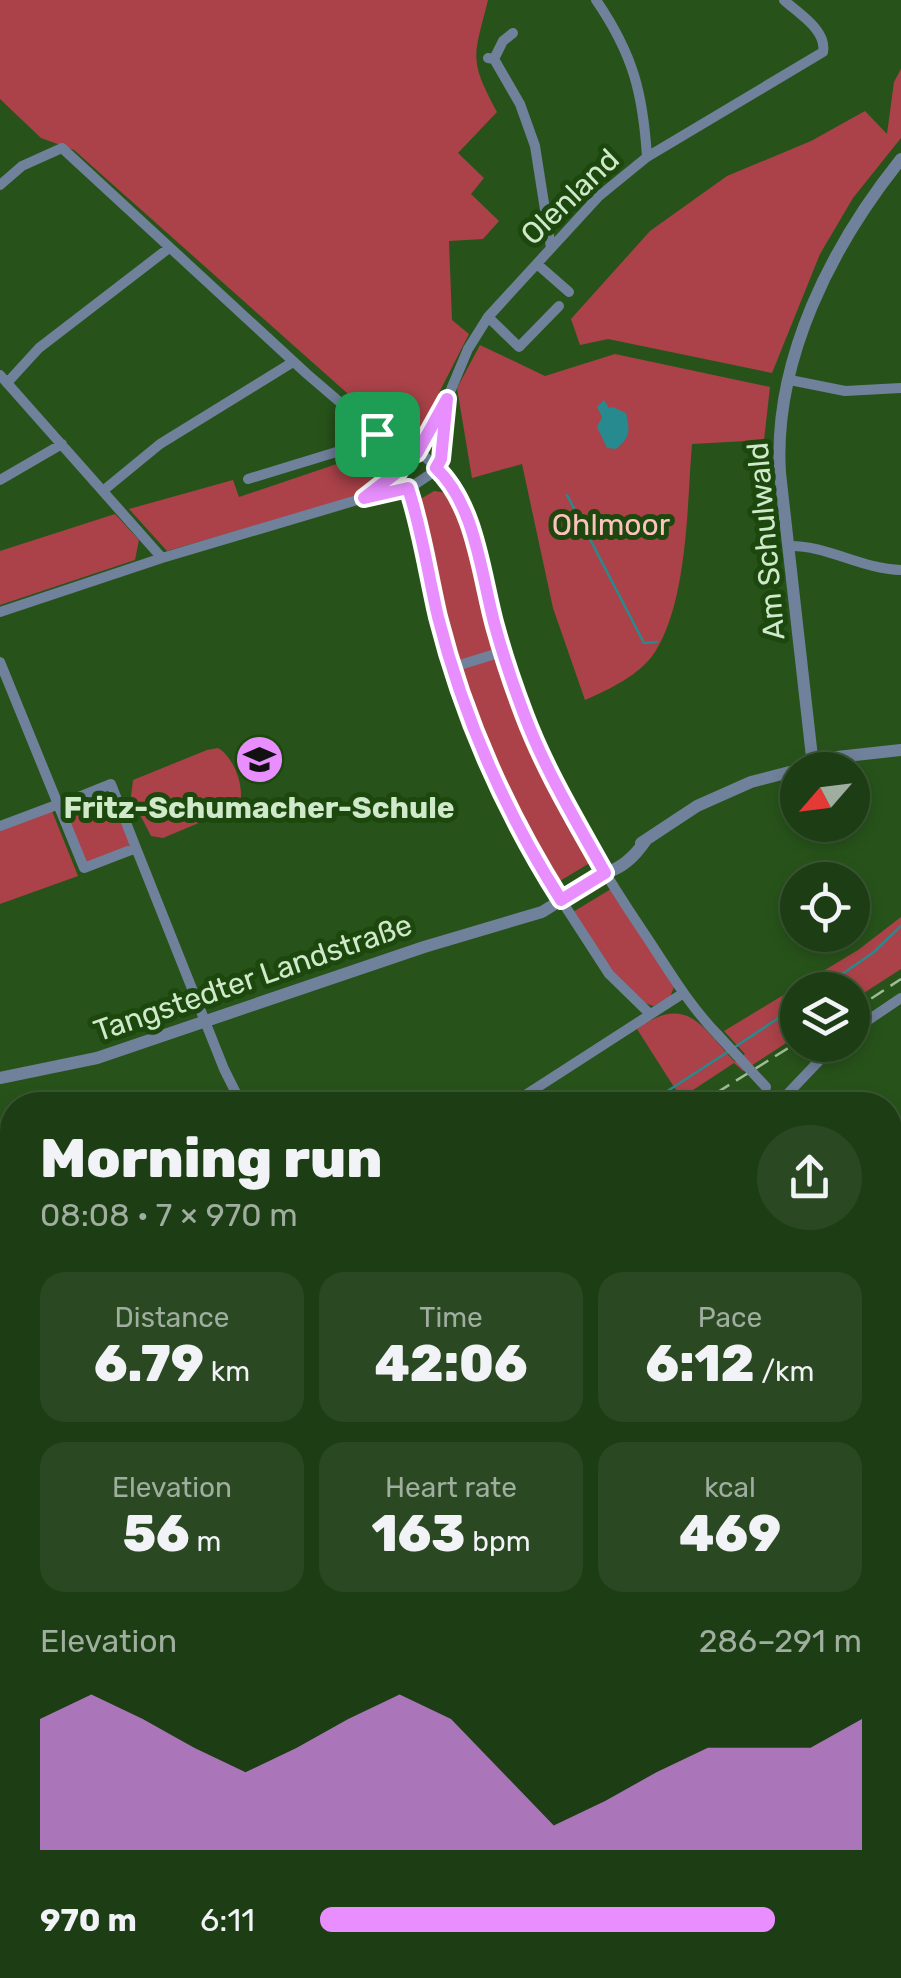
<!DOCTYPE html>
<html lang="en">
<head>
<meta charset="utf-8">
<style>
	:root { --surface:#1d3e14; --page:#2a4922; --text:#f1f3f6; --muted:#a0aea0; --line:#3b5734; --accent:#e88eff }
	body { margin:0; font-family:Rubik,sans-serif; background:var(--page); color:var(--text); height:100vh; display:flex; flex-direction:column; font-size:38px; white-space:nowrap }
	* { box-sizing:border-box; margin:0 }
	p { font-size:32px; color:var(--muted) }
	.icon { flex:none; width:55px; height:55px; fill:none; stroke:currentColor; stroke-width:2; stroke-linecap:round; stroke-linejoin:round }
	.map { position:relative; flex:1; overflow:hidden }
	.details { position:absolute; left:0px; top:1092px; width:902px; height:888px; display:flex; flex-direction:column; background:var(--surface); border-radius:40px 40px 0 0; box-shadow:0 5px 15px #0003,0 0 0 2px var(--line) }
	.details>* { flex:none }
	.needle { width:65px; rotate:242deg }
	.tools { position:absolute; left:780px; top:752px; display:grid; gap:20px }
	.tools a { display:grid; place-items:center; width:90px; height:90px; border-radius:50%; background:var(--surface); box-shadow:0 5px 15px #0003,0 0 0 2px var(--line); font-size:50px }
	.pin { position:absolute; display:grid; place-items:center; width:85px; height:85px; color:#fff; margin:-42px; border-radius:20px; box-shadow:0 5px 15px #0006 }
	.round { display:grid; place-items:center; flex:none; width:105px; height:105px; border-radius:52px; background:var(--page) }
	.head { display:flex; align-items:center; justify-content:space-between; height:170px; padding:0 40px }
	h1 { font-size:55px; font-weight:800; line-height:75px }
	.stats { display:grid; grid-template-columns:repeat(3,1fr); gap:15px; height:170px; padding:10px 40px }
	.stats div { display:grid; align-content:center; border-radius:25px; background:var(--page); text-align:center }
	.stats b { font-size:50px; font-weight:800 }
	.stats small { font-size:28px; font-weight:400 }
	.stats p { font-size:28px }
	.chart { height:280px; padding:20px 40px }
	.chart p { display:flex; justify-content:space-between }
	.chart svg { width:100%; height:180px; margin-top:10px; fill:var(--accent); opacity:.7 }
	ul { padding:0 40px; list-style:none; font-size:32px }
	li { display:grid; grid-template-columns:160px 120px 1fr; align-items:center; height:75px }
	li i { height:25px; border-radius:12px; background:var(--accent) }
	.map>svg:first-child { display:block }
</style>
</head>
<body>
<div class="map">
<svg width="901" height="1978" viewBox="0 0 901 1978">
	<rect width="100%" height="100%" fill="#27531a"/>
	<path fill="#ab4249" d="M0 0H488C474 57 468 58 497 112L458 153 484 178 471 194 499 221 483 239 449 241 452 320 469 334 421 428 406 430 365 409 74 150 41 138 0 99Z
		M901 69V138L853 198 820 254 772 373 608 339 580 345 571 319 650 231 727 176 811 141 865 111 887 134 894 82Z
		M480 345 545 376 615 354 770 387 764 440 692 444C687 504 688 600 655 652 640 675 610 689 585 700L553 608 522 464 472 478 457 388Z
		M381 449 388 470 378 482 351 498 167 551 129 509 233 480 239 497Z
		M434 491 447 493 463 519 496 644 593 861 555 884C483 762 446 639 417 501Z
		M115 514 139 540 135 560 0 605V551Z
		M218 748C234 757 246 789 239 806L163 838 151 836 131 797 133 780 207 750Z
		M110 793 131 845 85 863 64 811Z
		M52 811 78 876 0 904V830Z
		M611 889 674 987 670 997 654 1006C622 999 591 939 573 912Z
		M901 917V969L853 1000 852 990H798L797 1036 743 1071 734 1063 681 1098 637 1029C687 993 701 1026 735 1062L745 1054 724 1031 858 950Z
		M8 1632 12 1639V1834L0 1829V1633Z
		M12 1835V1968H383L381 1978H0V1843Z"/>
	<path fill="#278a8e" d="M604 400 609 408 613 407 626 413C630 431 631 437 616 449L607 448 597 427 602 417 597 407Z"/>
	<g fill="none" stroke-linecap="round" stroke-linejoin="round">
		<path stroke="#278a8e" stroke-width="2.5" d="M567 495 644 643 657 642
			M819 990 874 952 901 926
			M735 1047 798 1005
			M646 1105 729 1051
			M12 1856V1862
			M0 1964 12 1957
			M249 1968 268 1978"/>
		<path stroke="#70819b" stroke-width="10" d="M596 0C633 54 643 93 647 157
			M488 58 494 59 520 104 535 146 551 248
			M494 59 503 41 513 33
			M0 185 22 166 62 148 307 374 377 434 408 489 438 617 481 746 522 832 554 889 609 974 650 1014
			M537 264 569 292
			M488 317 519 347 559 306
			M0 375 162 558
			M790 380 845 391 901 388
			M7 383 39 348 169 248
			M377 434C400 436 433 460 446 478 481 527 484 595 502 652 533 751 584 844 642 930 667 967 687 1003 718 1035
			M248 479 369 442 377 434
			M0 480 62 444
			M104 490 160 444 293 362
			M364 498 417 453 447 399 468 349 488 317 598 197 647 157 823 52C827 30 799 14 784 0
			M789 546C827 545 861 569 901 570
			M0 612 162 558 364 498 408 489 429 475 441 459 447 400
			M0 662 84 868 136 848 224 1069 242 1105
			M453 667 502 652
			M59 805 111 784 136 848
			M0 826 59 804
			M852 1031 901 998
			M510 1105 682 994
			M777 1105 834 1045
			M890 1163 901 1157
			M890 1223 901 1235
			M0 1319 12 1317
			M890 1598 901 1600
			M890 1741 901 1753
			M890 1948 901 1936
			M850 1968 861 1978"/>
		<path stroke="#70819b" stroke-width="12" d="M813 766 780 473C773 360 832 245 901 159
			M641 843 697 806 751 782 813 766 828 758 901 750
			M0 1078 97 1058 424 947 542 912 605 873C623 868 635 856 646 840
			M0 1512 12 1518
			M619 1968 638 1978"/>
		<path stroke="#9fbd97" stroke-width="2.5" stroke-dasharray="15 8" stroke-linecap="butt" d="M852 1011 901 979
			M697 1105 798 1042
			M0 1410 12 1407"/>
		<path stroke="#70819b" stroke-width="10" d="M718 1035 766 1087"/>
	</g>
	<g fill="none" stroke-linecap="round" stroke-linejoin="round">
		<defs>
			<path id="route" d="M447 399 441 459 436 468C476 506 481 575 495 626 503 655 513 685 524 714 545 770 576 821 605 873L561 900C506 813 463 716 438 617 428 574 422 530 408 488L364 498 400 470 377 434H384L417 453Z"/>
		</defs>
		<use href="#route" stroke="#fff" stroke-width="20"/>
		<use href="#route" stroke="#e88eff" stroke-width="12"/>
	</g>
	<defs>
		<symbol id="school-disc" viewBox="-11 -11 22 22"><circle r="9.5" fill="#e88eff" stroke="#1c480e"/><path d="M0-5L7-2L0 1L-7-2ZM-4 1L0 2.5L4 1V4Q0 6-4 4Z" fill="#111"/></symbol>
	</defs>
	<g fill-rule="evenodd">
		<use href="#school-disc" x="232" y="732" width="55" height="55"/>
	</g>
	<g text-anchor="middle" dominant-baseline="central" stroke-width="10" stroke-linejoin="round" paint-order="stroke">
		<g font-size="30" fill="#d0e9ca" stroke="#1c480e">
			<text transform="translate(570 197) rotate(-44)">Olenland</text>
			<text transform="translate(766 541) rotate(-95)">Am Schulwald</text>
			<text transform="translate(253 978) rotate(-19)">Tangstedter Landstraße</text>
		</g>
		<g font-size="30" fill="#fec1c0" stroke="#1c480e">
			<text x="611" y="525">Ohlmoor</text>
		</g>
		<g font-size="30" font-weight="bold" fill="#d0e9ca" stroke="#1c480e">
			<text x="259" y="808">Fritz-Schumacher-Schule</text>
		</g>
	</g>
</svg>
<div class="tools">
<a><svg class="needle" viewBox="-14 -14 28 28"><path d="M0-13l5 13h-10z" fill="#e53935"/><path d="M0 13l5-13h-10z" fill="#a0aea0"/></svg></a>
<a><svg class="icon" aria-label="locate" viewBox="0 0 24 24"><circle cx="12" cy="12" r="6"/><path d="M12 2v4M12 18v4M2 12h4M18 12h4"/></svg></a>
<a><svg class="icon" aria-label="layers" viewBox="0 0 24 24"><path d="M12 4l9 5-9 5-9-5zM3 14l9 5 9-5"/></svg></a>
</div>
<div class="pin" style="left:377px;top:434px;background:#1e9e55"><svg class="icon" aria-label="arrive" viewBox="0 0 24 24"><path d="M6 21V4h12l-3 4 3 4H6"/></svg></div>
<section class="details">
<div class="head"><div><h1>Morning run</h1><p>08:08 · 7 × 970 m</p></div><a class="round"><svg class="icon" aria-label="share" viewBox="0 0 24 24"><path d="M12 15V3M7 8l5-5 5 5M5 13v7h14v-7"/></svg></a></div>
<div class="stats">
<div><p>Distance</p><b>6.79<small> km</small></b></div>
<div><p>Time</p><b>42:06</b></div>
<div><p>Pace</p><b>6:12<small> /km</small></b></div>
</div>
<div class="stats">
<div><p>Elevation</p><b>56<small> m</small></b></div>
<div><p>Heart rate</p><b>163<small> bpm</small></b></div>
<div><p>kcal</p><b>469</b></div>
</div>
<div class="chart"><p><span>Elevation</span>286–291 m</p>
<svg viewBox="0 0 160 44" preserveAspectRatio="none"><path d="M0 44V12L10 6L20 12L30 19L40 25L50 19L60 12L70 6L80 12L90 25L100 38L110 32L120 25L130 19L140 19L150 19L160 12V44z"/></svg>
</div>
<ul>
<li><b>970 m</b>6:11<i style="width:84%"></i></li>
</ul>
</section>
</div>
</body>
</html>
